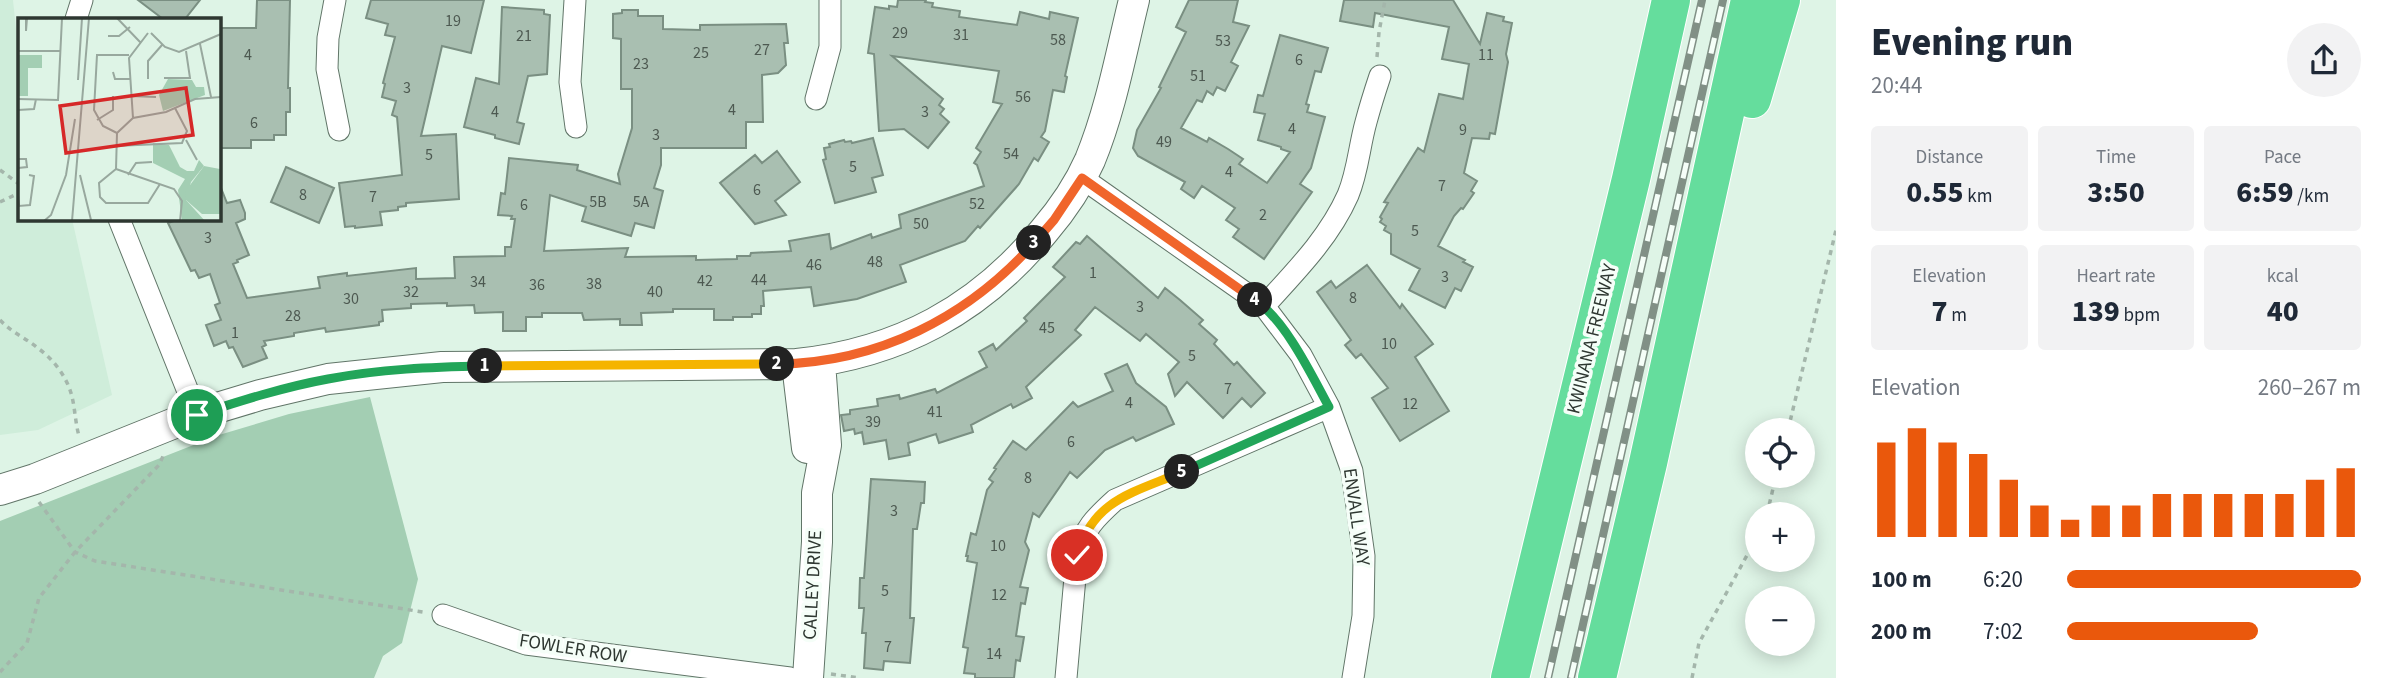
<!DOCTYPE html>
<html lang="en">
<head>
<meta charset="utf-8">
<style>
	:root { --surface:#fff; --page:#f2f2f3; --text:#1f2937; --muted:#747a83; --accent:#ea580c }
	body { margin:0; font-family:"Source Sans 3",sans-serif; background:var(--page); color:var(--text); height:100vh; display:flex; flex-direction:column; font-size:26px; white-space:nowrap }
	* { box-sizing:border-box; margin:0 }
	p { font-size:23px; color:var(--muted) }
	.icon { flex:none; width:38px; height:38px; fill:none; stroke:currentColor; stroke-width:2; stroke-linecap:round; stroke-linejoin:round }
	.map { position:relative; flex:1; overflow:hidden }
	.details { display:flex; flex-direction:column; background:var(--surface); width:560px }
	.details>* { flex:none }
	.tools { position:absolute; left:1745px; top:418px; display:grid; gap:14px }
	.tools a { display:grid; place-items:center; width:70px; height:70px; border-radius:50%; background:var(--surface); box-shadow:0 4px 18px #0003; font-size:35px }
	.pin { position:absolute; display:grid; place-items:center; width:60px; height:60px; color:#fff; margin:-30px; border:4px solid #fff; border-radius:50%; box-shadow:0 2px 7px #0007 }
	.km { position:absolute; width:35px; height:35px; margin:-18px; border-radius:50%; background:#222; color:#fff; font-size:19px; line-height:35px; text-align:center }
	.round { display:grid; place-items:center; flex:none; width:74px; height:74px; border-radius:37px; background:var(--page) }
	.head { display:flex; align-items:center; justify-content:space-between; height:119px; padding:0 35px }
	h1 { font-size:38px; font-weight:800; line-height:52px }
	.metrics { display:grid; grid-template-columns:repeat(3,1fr); gap:10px; height:119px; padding:7px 35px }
	.metrics div { display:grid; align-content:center; border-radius:7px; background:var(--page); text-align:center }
	.metrics b { font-size:30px; font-weight:800 }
	.metrics small { font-size:19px; font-weight:400 }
	.metrics p { font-size:19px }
	.chart { height:196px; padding:14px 35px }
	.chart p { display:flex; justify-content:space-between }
	.chart svg { width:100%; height:126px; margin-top:7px; stroke:var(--accent); stroke-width:6 }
	ul { padding:0 35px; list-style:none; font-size:23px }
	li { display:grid; grid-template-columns:112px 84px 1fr; align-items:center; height:52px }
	li i { height:18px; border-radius:9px; background:var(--accent) }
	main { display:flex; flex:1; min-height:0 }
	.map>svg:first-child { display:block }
</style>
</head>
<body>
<main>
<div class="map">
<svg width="1836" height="678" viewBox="0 0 1836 678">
	<rect width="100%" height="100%" fill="#def4e6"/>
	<path fill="#cfedda" d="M0 0H13L19 58V219H72L112 395 38 430 0 435Z"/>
	<path fill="#a3ceb3" d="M370 397 418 579 402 643 383 656 374 678H0V521L219 435 289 414Z"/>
	<path fill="#a9bfb1" stroke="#7a8f82" stroke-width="2" d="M138 0H200L185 19H163Z
		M257 0H290L288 88H290V112H286V135H274V140H251V148H219L220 28H256Z
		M371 0H484L471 53 442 46 421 136 456 134 459 199 406 203V206L398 207V210L380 212 382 225 355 228V226L345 227 339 183 402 175 397 117 392 115 396 101 382 97 385 84 383 83 395 37 385 35 388 24 366 18Z
		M898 0H926L925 2 933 3 932 7 960 11 959 17 1017 25 1020 12 1049 19 1050 12 1078 18 1065 76 1067 77 1064 92 1053 90 1045 131 1041 137 1049 142 1038 161 1034 158 1019 184 980 228 978 226 965 241 900 265 906 282 857 299 814 306 811 287 763 291 764 306H761V314H752V317H733V320H714V309H673V312L641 313 642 325H620V319L584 320 582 313H542V317H526V331H503V312L475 313 474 305 447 306V303L411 304V308L382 310 383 321 379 322V325L326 332 325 328 294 333V336L264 341 266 345 262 347 267 358 243 367 233 347 229 348 226 341 214 346 206 325 221 320 215 305 220 303 210 274 199 278 195 270 191 271 168 223 179 219H219V183L227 203 240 200 245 213V219L236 223 249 255 237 260 238 262 233 264 247 298 320 288 318 277 347 273V276L416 268V279L455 278 454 257 505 256V247H511L515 219H511L512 216 498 215 501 193 505 194 509 158 578 165 577 170 620 184 618 174 632 128V89H621V39L613 38V14L622 13V10H638V16H663V29L700 30V25L786 24 788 43H784L786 65 778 73 762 75 763 122H746V148H661V165L654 188 663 191 654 228 635 223 631 236 582 221 586 207 550 195 544 251 628 248 625 257 696 256V260L737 259V256H750L751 253 791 251 789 241 829 234 831 249 871 234 872 238 901 228 899 215 984 186 977 165 974 163 981 152 976 148 1002 104 993 102 999 71 892 56 943 99 939 105 944 109 940 114 949 122 928 148 904 129 879 131 874 54 868 53 875 7 889 9V6L897 7Z
		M1189 0H1238L1233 22 1249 26 1231 62 1238 66 1225 91 1217 87 1213 95 1207 91 1202 102 1197 100 1181 128 1207 142 1209 138 1228 149 1243 159 1239 164 1267 183 1290 152 1281 149V147L1258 140 1265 114 1254 112 1258 95 1263 96 1280 35 1328 48 1321 72 1315 71 1306 104 1309 105 1307 112 1325 117 1311 168 1300 184 1312 192 1264 259 1233 237 1239 229 1226 220 1235 208 1202 186 1194 198 1181 189 1185 182 1138 156 1133 148 1137 130 1161 88 1159 87 1186 32 1176 27Z
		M1344 0H1453L1480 44 1487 13 1504 17 1503 21 1512 23 1506 54 1508 62 1495 134 1490 133 1489 139 1472 138 1464 173 1477 181 1471 191 1474 193 1463 209 1461 208 1454 216 1438 246 1465 260 1463 262 1473 267 1461 291 1455 288 1445 308 1409 290 1420 269 1391 254V234L1384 230 1386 226 1380 222 1382 219 1380 217 1388 203 1384 202 1418 148 1424 152 1439 94 1463 99 1469 64 1442 59 1449 27 1375 13 1373 27 1340 21Z
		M502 7 544 10V14L550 15 547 74 528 76 517 122 524 124 519 144 495 138V135L464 127 476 78 499 84Z
		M873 138 883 175 872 178 876 192 835 203 823 160 826 159 824 148 830 147 829 144 844 140 845 142 851 141 852 143Z
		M777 151 800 182 775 201 786 215 755 224 720 183 755 155 762 163Z
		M286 167 334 188 319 223 271 202Z
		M1087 236 1158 298 1165 288 1180 300 1203 320 1199 324 1217 340 1214 344 1234 365 1237 362 1265 393 1251 407 1242 398 1223 418 1187 382 1175 396 1168 374 1179 362 1146 334 1140 341 1095 307 1075 330 1081 335 1026 387 1032 398 1013 408 1011 404 971 425 973 432 939 443 936 434 908 443 910 455 889 459 886 440 864 444 862 432 855 434 854 429 844 431 841 415 850 414V410L878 406 877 399 899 395 900 399 935 389 937 393 987 367 979 352 993 344 996 350 1027 321 1024 318 1065 277 1053 267 1076 242 1080 244Z
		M1367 265 1400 308 1402 304 1433 344 1415 357 1449 411 1400 441 1372 398 1388 388 1361 354 1356 358 1345 345 1351 340 1317 292 1331 281 1336 288Z
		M1127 364 1136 383 1166 407 1174 424 1136 441 1133 437 1105 450 1077 478 1070 472 1039 517 1033 513 1025 542 1029 550 1020 587 1028 588 1025 604 1021 603 1016 636 1024 637 1020 661 1016 660 1014 678H975V674L964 673 968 648 963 647 977 563 967 561 968 556H966L971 533 976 535 987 490 993 482 989 479 996 469 994 468 1013 441 1026 450 1073 402 1078 407 1113 391 1105 374Z
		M871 479 925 482 924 503H921L917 529H913L910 618H914L910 663 884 661 883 670 864 668 866 633H862L864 608H859L860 578H864Z"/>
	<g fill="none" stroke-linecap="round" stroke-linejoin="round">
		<defs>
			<path id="minor" d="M335 0 328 38 327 69 339 130
				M575 0 570 82 576 127
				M76 19 82 0
				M816 99 830 47V0
				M1082 178 1264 306 1301 355 1329 407 1352 471 1364 556 1363 616 1353 678
				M119 219 197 414
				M1264 306C1295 272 1329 238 1348 195 1358 171 1359 147 1366 122 1370 107 1375 91 1380 76
				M443 615 526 644 790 678
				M1066 678 1077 555C1085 528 1094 519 1115 500L1329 407"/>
			<path id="secondary" d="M797 364 807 448
				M0 490 35 479 197 414 260 395 328 379 442 367 797 364C899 353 979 310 1044 231 1062 210 1079 185 1090 160 1111 109 1121 53 1134 0
				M808 678 817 542V493L826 445 820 362"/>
			<path id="motorway" d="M1752 99 1781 0
				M1510 678 1631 179 1671 0
				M1597 678 1648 463 1750 0"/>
		</defs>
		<use href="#minor" stroke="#617568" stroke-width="23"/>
		<use href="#secondary" stroke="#617568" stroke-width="32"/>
		<use href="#motorway" stroke="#fff" stroke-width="40"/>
		<path stroke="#a4b6ab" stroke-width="3.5" stroke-dasharray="5 5" stroke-linecap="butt" d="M1377 57 1379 32 1385 0
			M0 170 19 184
			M0 202 19 193
			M0 320C12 333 26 338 39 349 53 359 66 376 71 393 75 406 75 422 79 436
			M1788 430 1836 230
			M39 502 75 552 95 561 423 612
			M1767 514 1776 476
			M0 672 27 643 39 598 75 552 159 465 164 454
			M831 674 860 678
			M1692 678 1699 643 1757 537"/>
		<use href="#minor" stroke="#fff" stroke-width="21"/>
		<use href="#secondary" stroke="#fff" stroke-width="30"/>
		<use href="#motorway" stroke="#65dd9d" stroke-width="38"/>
		<defs>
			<path id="rail" d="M1548 678 1702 0
				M1571 678 1723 0"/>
		</defs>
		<use href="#rail" stroke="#819086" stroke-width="8"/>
		<use href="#rail" stroke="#f5fef8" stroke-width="5" stroke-dasharray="16" stroke-linecap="butt"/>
	</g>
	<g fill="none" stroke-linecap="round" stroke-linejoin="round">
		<defs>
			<path id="split-1" d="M197 415C240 401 284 387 328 379 380 369 432 367 485 366"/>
			<path id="split-2" d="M485 366 777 364"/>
			<path id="split-3" d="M777 364C878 363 968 317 1034 243"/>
			<path id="split-4" d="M1034 243 1054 220 1082 178 1255 300"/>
			<path id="split-5" d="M1182 472 1329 407C1311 374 1286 321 1255 300"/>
			<path id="split-6" d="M1077 555C1094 499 1133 493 1182 472"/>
		</defs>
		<use href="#split-1" stroke="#fff" stroke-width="14"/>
		<use href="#split-2" stroke="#fff" stroke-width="14"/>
		<use href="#split-3" stroke="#fff" stroke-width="14"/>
		<use href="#split-4" stroke="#fff" stroke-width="14"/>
		<use href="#split-5" stroke="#fff" stroke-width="14"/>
		<use href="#split-6" stroke="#fff" stroke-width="14"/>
		<use href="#split-1" stroke="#22a559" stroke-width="9"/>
		<use href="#split-2" stroke="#f5b400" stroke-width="9"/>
		<use href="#split-3" stroke="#f0652b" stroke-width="9"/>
		<use href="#split-4" stroke="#f0652b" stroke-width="9"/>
		<use href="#split-5" stroke="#22a559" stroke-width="9"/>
		<use href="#split-6" stroke="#f5b400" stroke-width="9"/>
	</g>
	<g text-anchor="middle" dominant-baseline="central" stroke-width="7" stroke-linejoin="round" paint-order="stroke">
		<g font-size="16" fill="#4d5951">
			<text x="453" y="21">19</text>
			<text x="900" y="33">29</text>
			<text x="961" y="35">31</text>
			<text x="524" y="36">21</text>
			<text x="1058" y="40">58</text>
			<text x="1223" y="41">53</text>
			<text x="762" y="50">27</text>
			<text x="701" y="53">25</text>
			<text x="248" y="55">4</text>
			<text x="1486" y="55">11</text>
			<text x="1299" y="60">6</text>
			<text x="641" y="64">23</text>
			<text x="1198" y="76">51</text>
			<text x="407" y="88">3</text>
			<text x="1023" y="97">56</text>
			<text x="732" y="110">4</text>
			<text x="495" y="112">4</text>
			<text x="925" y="112">3</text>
			<text x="254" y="123">6</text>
			<text x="1292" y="129">4</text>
			<text x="1463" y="130">9</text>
			<text x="656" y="135">3</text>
			<text x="1164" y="142">49</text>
			<text x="1011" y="154">54</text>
			<text x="429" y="155">5</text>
			<text x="853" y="167">5</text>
			<text x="1229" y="172">4</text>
			<text x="1442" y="186">7</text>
			<text x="757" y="190">6</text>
			<text x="303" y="195">8</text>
			<text x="373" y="197">7</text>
			<text x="598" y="202">5B</text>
			<text x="641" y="202">5A</text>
			<text x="977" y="204">52</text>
			<text x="524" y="205">6</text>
			<text x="1263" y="215">2</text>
			<text x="921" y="224">50</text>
			<text x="1415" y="231">5</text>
			<text x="208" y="238">3</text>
			<text x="875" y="262">48</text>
			<text x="814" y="265">46</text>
			<text x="1093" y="273">1</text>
			<text x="1445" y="277">3</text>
			<text x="759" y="280">44</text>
			<text x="705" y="281">42</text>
			<text x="478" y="282">34</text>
			<text x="594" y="284">38</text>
			<text x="537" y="285">36</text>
			<text x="411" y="292">32</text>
			<text x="655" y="292">40</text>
			<text x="1353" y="298">8</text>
			<text x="351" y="299">30</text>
			<text x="1140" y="307">3</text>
			<text x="293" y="316">28</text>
			<text x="1047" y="328">45</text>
			<text x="235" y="333">1</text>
			<text x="1389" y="344">10</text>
			<text x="1192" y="356">5</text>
			<text x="1228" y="389">7</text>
			<text x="1129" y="403">4</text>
			<text x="1410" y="404">12</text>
			<text x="935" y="412">41</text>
			<text x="873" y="422">39</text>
			<text x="1071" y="442">6</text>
			<text x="1028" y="478">8</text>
			<text x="894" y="511">3</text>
			<text x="998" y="546">10</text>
			<text x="885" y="591">5</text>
			<text x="999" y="595">12</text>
			<text x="888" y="647">7</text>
			<text x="994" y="654">14</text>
		</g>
		<g font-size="19" fill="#2e3731" stroke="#f5fef8">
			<text transform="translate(1592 339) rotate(-76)">KWINANA FREEWAY</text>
			<text transform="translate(1356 517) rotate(82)">ENVALL WAY</text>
			<text transform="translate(813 585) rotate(-87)">CALLEY DRIVE</text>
			<text transform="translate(573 649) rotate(9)">FOWLER ROW</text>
		</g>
	</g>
	<g transform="translate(18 18)">
		<rect width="203" height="203" fill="#def4e6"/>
		<path d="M135 125 151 127 162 149 169 153H176L181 142 186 148 173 164 168 182 187 203H164L160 172 167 161 135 145Z" fill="#a3ceb3"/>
		<path d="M0 37H24V50H10V78H0ZM150 61 174 62 178 69H186L187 77 145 93 141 77ZM203 147V196H184L168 182 167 174 186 148 202 151Z" fill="#a3ceb3"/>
		<path fill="none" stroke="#98a89e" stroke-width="2" d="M8 0V13L9 0M99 0 122 24M133 15 147 29 161 34 203 16M90 18H101L112 9M182 26 193 79M0 33H42M95 54 97 61H112M146 60H172L168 33M130 61V43L144 27M60 62 64 0M113 78 138 79M0 81 40 82 44 0M0 92 16 91 18 81M115 100 111 40 130 15M79 102 95 92V78M99 115 85 108 76 92 79 37H111M168 122 179 142M97 128 164 125 169 113 157 90M0 141H8L9 149 0 150M98 151 81 165 82 179 88 185H130L142 166M62 157 73 202M110 157 118 145 134 144M0 177 1 188 12 187 16 158 11 157M26 203 33 197 48 157 57 101M36 203H86M54 203 71 0M162 203 164 183 156 171 98 151 99 115 115 100 148 94 177 81 203 79"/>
		<path fill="#d62828" fill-opacity="0.15" stroke="#d62828" stroke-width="3.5" d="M168 70 175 117 48 135 42 88Z"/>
		<rect width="203" height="203" fill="none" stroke="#2e3731" stroke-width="3.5"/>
	</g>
</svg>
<div class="tools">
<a><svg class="icon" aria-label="locate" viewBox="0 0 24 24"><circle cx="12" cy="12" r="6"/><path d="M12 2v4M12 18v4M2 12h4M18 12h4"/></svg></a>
<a>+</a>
<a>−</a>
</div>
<div class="pin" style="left:197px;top:415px;background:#1e9e55"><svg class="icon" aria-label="arrive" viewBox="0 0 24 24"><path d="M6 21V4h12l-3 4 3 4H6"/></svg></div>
<div class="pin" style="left:1077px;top:555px;background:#d93025"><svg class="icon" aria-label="check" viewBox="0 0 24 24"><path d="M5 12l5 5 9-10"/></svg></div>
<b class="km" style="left:485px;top:366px">1</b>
<b class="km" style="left:777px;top:364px">2</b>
<b class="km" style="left:1034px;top:243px">3</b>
<b class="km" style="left:1255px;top:300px">4</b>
<b class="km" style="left:1182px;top:472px">5</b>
</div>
<section class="details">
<div class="head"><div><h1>Evening run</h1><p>20:44</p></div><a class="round"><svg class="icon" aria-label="share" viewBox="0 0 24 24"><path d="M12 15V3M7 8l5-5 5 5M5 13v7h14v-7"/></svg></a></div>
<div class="metrics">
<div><p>Distance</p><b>0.55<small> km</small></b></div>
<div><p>Time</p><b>3:50</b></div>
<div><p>Pace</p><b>6:59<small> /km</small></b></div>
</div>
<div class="metrics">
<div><p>Elevation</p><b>7<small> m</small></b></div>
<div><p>Heart rate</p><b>139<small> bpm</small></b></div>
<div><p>kcal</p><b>40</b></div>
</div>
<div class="chart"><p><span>Elevation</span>260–267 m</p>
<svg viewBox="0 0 160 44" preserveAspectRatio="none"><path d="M5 44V11M15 44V6M25 44V11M35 44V15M45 44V24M55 44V33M65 44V38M75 44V33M85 44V33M95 44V29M105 44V29M115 44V29M125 44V29M135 44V29M145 44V24M155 44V20"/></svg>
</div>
<ul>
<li><b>100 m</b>6:20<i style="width:100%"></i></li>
<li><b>200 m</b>7:02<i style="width:65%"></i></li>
</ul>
</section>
</main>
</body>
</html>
